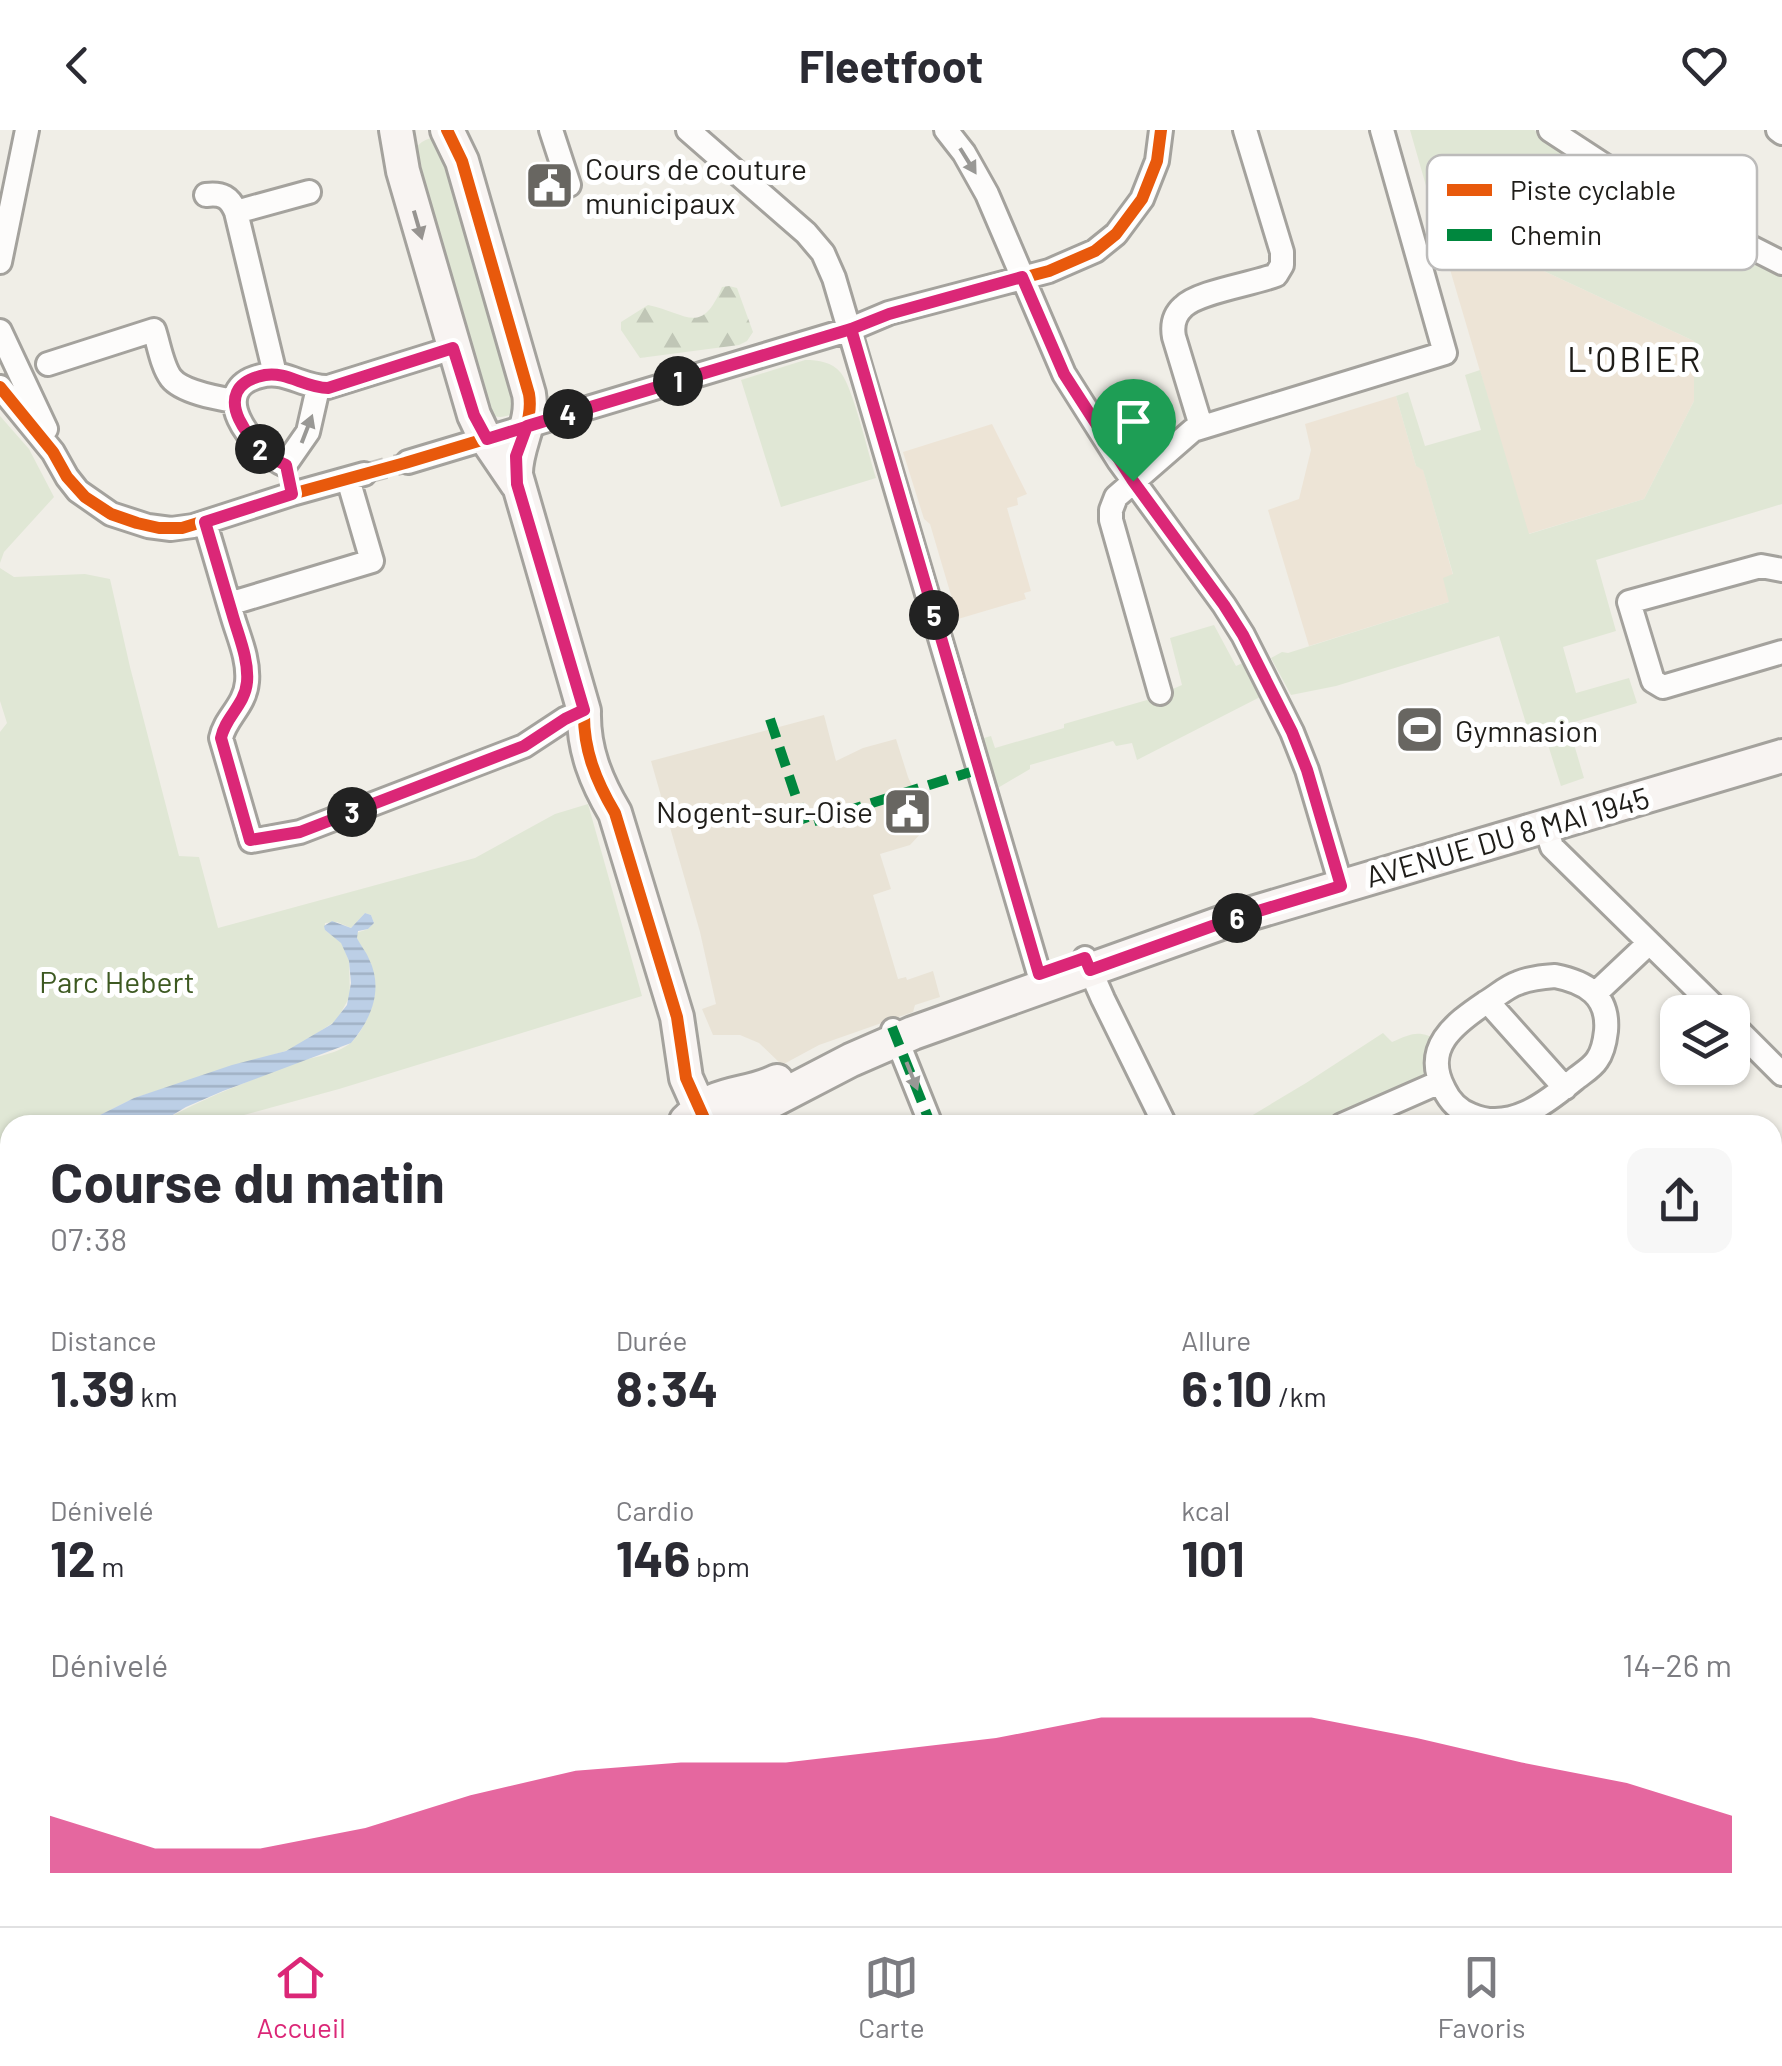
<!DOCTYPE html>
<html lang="fr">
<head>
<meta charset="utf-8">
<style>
	:root { --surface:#fff; --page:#f7f7f7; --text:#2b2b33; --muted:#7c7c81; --line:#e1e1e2; --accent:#db2777 }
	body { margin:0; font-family:Barlow,sans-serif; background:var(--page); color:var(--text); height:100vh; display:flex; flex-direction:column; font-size:38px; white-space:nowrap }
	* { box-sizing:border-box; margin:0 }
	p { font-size:32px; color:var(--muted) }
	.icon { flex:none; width:55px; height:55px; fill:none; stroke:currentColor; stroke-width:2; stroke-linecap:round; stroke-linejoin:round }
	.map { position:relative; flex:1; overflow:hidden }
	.sheet { position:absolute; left:0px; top:985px; width:1782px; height:812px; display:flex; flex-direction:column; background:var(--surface); border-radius:30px 30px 0 0; box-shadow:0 2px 8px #0004 }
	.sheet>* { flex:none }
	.buttons { position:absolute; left:1660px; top:865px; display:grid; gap:20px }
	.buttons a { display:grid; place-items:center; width:90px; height:90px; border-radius:20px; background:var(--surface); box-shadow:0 2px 8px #0004; font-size:50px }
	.pin { position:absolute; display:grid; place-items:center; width:85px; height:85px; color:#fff; margin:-102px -42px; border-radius:50% 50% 50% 0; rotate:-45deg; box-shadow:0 0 10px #0007 }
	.pin .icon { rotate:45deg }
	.km { position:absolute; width:50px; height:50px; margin:-25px; border-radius:50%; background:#222; color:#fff; font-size:28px; line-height:50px; text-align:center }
	.round { display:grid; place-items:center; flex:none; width:105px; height:105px; border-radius:20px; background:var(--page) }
	.head { display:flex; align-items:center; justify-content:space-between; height:170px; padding:0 50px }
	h1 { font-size:55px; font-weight:700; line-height:75px }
	.stats { display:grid; grid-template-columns:repeat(3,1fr); gap:15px; height:170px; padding:10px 50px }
	.stats div { display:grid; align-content:center }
	.stats b { font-size:50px; font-weight:700 }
	.stats small { font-size:28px; font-weight:400 }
	.stats p { font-size:28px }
	.chart { height:280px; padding:20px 50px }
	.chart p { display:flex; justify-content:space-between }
	.chart svg { width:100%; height:180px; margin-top:10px; fill:var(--accent); opacity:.7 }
	header { display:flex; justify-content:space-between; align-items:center; height:130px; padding:0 50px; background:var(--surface); font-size:45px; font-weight:700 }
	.menu { display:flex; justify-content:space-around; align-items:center; height:140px; border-top:2px solid var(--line); background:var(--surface); font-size:28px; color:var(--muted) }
	.menu a { display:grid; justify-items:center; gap:5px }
	.menu .on { color:var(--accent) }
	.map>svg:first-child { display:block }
</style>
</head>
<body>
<header><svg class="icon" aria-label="back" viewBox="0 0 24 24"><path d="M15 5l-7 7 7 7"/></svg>Fleetfoot<svg class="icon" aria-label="heart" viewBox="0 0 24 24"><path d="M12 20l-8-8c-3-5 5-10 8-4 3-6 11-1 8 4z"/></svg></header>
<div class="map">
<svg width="1782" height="1796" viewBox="0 0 1782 1796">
	<defs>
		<pattern id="forest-firs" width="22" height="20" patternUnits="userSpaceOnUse" patternTransform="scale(2.5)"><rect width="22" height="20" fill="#e0e7d5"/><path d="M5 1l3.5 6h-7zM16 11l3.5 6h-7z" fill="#c0c6b6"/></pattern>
		<pattern id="water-rules" width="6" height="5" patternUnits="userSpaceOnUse" patternTransform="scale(2.5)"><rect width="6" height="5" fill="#bccfe6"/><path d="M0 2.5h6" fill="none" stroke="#a1b1c5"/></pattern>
	</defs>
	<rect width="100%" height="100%" fill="#f0eee7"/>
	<path fill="#e9e3d6" d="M824 585 836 631 863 618 896 609 908 647 919 671 926 698 910 715 880 724 891 759 873 765 898 849 906 847 907 850 933 841 940 867 915 875 913 882 819 915 782 935 759 913 740 905H713L702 879 716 874 700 802 651 631Z
		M10 1427V1788H457L459 1796H0V1429Z
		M1370 1788H1612L1601 1796H1350Z"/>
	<path fill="#ede4d6" d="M1501 121 1694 211V271L1644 369 1528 404 1449 136Z
		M1396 266 1416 336 1423 339 1453 445 1449 472 1309 516 1268 380 1299 369 1311 320 1305 294Z
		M992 294 1027 364 1017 368 1018 375 1007 378 1031 461 1024 463 1026 469 958 489 930 394 924 389 903 322Z"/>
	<path fill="url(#forest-firs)" d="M729 156 737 158 753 202 747 211 739 215 640 228 621 200V192L648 175C687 183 701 207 722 157Z
		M1077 1788H1346L1343 1796H1068Z"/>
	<path fill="#e0e7d5" d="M1410 0H1534L1646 73 1782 140V374L1596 430 1616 501 1563 517 1576 563 1629 548 1637 573 1568 594 1584 648 1561 656 1543 599 1529 603 1499 506 1336 556 1291 565 1271 528 1282 522 1288 523 1449 472 1443 448 1453 444 1423 340 1416 336 1396 266 1408 262 1425 316 1481 300 1465 245 1480 240 1529 404 1644 369 1694 271V211L1501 121 1449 136Z
		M431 8 445 12 448 16 522 264 519 279C505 291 490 289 479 275L441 151 411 39C410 24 416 12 431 8Z
		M805 230C819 230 832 232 841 243 853 258 869 326 876 348L781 377 741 250Z
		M0 286 29 319 54 367 4 422 0 433Z
		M0 438 14 447 85 444 110 449 130 537 179 726 199 727 218 798 475 728 555 684 588 674 642 866 339 959 207 995H156C198 970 244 953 290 935 308 927 332 926 348 915 363 905 377 870 375 853 373 831 359 821 356 803L368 799 374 793 371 785 365 783 351 798 337 792 325 793V800L341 812 349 831 350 866 337 890 295 918 134 968 88 991 75 995H10V1017L0 1021V602L7 593 0 571Z
		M1214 495 1236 536 1245 532 1262 566 1137 630 1132 613 1116 616 1113 611 1030 635V639L996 659 982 611 984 608 991 606 995 618 1064 598V594L1147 570 1182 555 1170 508Z
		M1383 903 1392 912C1415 902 1419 900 1442 912L1440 952 1342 995H1236L1306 953Z
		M457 1788H849L908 1796H459Z
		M965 1788H1224L1227 1794 1217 1796H928Z"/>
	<path fill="url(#water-rules)" d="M365 783 371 785 374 793 368 799 358 801 357 808C360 815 366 821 369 829 384 859 371 890 351 913L223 961 186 977 156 995H75L88 991 134 968 232 935 286 921 332 894 347 875 351 853 349 831 341 813 325 800 324 796 332 791 351 798Z"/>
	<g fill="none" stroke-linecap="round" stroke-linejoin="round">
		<path stroke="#c6c4be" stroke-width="22" stroke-dasharray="22 11" stroke-linecap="butt" d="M364 344 408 332"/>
		<defs>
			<path id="street" d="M551 0 569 55
				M688 0 806 103 823 123 834 148 1039 844
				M946 0 964 23 987 64 1064 244 1119 331 1224 475 1243 505 1292 602 1307 640 1341 755
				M1550 0 1654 68 1782 133
				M1778 0 1782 3
				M206 65C222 63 230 67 236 82L309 62
				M236 82 275 244
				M0 132 27 0
				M0 201 46 299
				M48 234 154 200C159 215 162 236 171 248 182 262 217 268 234 271
				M0 257 53 322 67 347 78 361 111 384 148 396 171 399 193 396 292 364 364 344
				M1201 296 1174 207C1172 196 1174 185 1183 177 1197 162 1253 154 1276 145L1282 135V122L1245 0
				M408 332 851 199 889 183 1049 141 1095 121 1116 104 1142 69 1157 31 1161 0
				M285 335C252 320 202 257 265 245 286 241 306 258 328 257L453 218
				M285 335 308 302 318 258
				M205 393C215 425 224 458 234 491 240 510 249 531 247 552 245 576 225 588 221 608L251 711 300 702 524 616 565 589 584 581
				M1782 440 1761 436 1629 472 1653 551 1663 557 1782 522
				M229 474 372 431 348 349
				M1160 563 1111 390V380L1116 367 1193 300 1445 223 1382 0
				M1545 695 1552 717 1720 882
				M1085 828 1103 869 1165 995
				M1555 846C1586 852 1609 866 1606 901 1605 910 1603 922 1597 930 1592 938 1581 944 1574 950 1545 974 1509 1002 1471 985 1458 980 1450 972 1444 959 1422 918 1454 894 1485 873 1496 867 1506 857 1518 853 1530 848 1542 847 1555 846Z
				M1596 863 1649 813
				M1488 872 1565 958
				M1732 894 1782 944
				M893 900 931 995
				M1342 995 1440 952
				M1772 1322 1782 1319
				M1772 1426 1782 1414
				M1772 1589 1782 1579
				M1495 1788 1499 1796"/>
			<path id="secondary" d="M396 0 403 41 474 285 483 304 517 354
				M447 0 462 31 529 264C534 292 515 317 516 345L584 581C583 619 596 651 615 683L677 887 686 948 707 995
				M686 991C718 958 741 968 777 951
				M726 995 851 930 913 903 1232 789 1782 626
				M0 1210 10 1209"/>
		</defs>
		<use href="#street" stroke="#a4a29d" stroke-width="28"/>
		<use href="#secondary" stroke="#a4a29d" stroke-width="38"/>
		<use href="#street" stroke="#fdfcfb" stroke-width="22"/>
		<use href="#secondary" stroke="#f8f4f2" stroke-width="32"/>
		<defs>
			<path id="rail" d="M1772 1674 1782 1670
				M1416 1796 1439 1788
				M1472 1796 1493 1788"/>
		</defs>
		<use href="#rail" stroke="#d1d0ce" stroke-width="10"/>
		<use href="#rail" stroke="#fff" stroke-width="6" stroke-dasharray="19" stroke-linecap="butt"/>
		<path stroke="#00873e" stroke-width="10" stroke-dasharray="20 10" stroke-linecap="butt" d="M770 589 805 694 980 639
			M892 897 931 995
			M0 1194 10 1193"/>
		<defs>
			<path id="cycleway" d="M447 0 462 31 529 264C534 292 515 317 516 345L584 581C583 619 596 651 615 683L677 887 686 948 707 995
				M0 257 53 322 67 347 85 367 111 384 137 393 159 398H182L292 364 405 333 851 199 889 183 1049 141 1095 121 1116 104 1142 69 1157 31 1161 0"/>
		</defs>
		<use href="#cycleway" stroke="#fff" stroke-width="19"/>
		<use href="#cycleway" stroke="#e8590c" stroke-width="12"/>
	</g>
	<defs><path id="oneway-solid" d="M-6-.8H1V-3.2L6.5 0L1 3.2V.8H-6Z" transform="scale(2.5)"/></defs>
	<g fill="#999895">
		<use href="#oneway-solid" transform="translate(968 31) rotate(58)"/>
		<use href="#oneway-solid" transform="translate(307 299) rotate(-69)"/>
		<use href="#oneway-solid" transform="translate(912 946) rotate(68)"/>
	</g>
	<use fill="#969390" href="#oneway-solid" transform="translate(418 95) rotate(74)"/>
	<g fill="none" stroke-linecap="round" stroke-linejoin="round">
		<defs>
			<path id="route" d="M1133 351 1064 244 1022 147 889 184 851 199 545 291 487 309 474 285 453 218 328 258C306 258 286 241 265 245 202 257 252 321 286 335L292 364 205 392C214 423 223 453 232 483 238 505 249 529 247 552 245 575 225 587 221 608L250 710 300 702 524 616 565 589 584 580 517 354 516 326 527 296 851 199 1039 844 1085 828 1090 840 1232 789 1341 756 1307 640 1292 602 1243 505 1224 475 1133 351"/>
		</defs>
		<use href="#route" stroke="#fff" stroke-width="20"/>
		<use href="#route" stroke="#db2777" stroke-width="12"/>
	</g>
	<defs>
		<symbol id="civic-square" viewBox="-11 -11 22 22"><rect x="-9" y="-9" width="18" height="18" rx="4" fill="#686661" stroke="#fff"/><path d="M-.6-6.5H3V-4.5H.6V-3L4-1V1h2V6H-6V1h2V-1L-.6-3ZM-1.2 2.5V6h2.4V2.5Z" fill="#fff"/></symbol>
		<symbol id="stadium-square" viewBox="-11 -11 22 22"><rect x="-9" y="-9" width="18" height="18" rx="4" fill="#686661" stroke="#fff"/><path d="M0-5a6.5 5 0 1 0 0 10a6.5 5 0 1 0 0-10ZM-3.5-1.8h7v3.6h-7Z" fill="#fff"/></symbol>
	</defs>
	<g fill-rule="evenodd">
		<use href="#civic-square" x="522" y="28" width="55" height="55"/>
		<use href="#stadium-square" x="1392" y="572" width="55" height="55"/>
		<use href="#civic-square" x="880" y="654" width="55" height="55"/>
	</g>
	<g text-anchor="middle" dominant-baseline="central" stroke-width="10" stroke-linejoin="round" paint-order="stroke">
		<g font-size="30" fill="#1f1d19" stroke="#fff" text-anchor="start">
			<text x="585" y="38">Cours de couture<tspan x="585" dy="34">municipaux</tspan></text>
			<text x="1455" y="600">Gymnasion</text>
			<text x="873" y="681" text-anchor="end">Nogent-sur-Oise</text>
		</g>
		<g font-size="30" fill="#1f1d19" stroke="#fff">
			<text transform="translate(1507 706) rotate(-16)">AVENUE DU 8 MAI 1945</text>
		</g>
		<g font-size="30" fill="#3d5921" stroke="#fff">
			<text x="117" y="851">Parc Hebert</text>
		</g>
		<g font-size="35" letter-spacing="2.5" fill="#1f1d19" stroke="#fff">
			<text x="1635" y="228">L'OBIER</text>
		</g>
	</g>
	<rect x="1427" y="25" width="330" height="115" rx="15" fill="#fff" stroke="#bcbbba" stroke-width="2.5"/>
	<rect x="1447" y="54" width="45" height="12" fill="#e8590c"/>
	<rect x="1447" y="99" width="45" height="12" fill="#00873e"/>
	<g font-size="28" fill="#1f1d19">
		<text x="1510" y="70">Piste cyclable</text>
		<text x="1510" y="115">Chemin</text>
	</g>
</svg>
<div class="buttons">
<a><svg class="icon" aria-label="layers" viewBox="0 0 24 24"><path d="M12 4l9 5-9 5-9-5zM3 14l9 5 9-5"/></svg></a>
</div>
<div class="pin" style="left:1133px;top:351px;background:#1e9e55"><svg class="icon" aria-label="arrive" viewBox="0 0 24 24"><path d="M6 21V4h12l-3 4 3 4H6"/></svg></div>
<b class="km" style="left:678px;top:251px">1</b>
<b class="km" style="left:260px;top:319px">2</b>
<b class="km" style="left:352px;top:682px">3</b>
<b class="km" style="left:568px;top:284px">4</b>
<b class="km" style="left:934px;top:485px">5</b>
<b class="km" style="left:1237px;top:788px">6</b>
<section class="sheet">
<div class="head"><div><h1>Course du matin</h1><p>07:38</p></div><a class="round"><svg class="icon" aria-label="share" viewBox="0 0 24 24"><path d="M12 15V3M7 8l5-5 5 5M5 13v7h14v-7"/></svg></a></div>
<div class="stats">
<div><p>Distance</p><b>1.39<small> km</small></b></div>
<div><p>Durée</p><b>8:34</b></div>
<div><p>Allure</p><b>6:10<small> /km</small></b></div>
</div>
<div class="stats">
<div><p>Dénivelé</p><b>12<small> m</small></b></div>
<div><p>Cardio</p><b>146<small> bpm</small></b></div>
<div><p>kcal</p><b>101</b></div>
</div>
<div class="chart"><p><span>Dénivelé</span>14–26 m</p>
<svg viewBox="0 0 160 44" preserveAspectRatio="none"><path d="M0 44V30L10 38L20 38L30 33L40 25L50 19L60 17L70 17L80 14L90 11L100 6L110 6L120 6L130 11L140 17L150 22L160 30V44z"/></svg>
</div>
</section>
</div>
<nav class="menu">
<a class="on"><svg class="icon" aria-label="home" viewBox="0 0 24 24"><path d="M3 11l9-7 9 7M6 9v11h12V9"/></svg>Accueil</a>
<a><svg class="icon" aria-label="map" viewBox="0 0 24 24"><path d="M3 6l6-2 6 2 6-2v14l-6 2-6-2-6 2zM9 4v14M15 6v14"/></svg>Carte</a>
<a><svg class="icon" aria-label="saved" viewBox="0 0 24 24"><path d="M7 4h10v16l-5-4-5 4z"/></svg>Favoris</a>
</nav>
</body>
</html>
